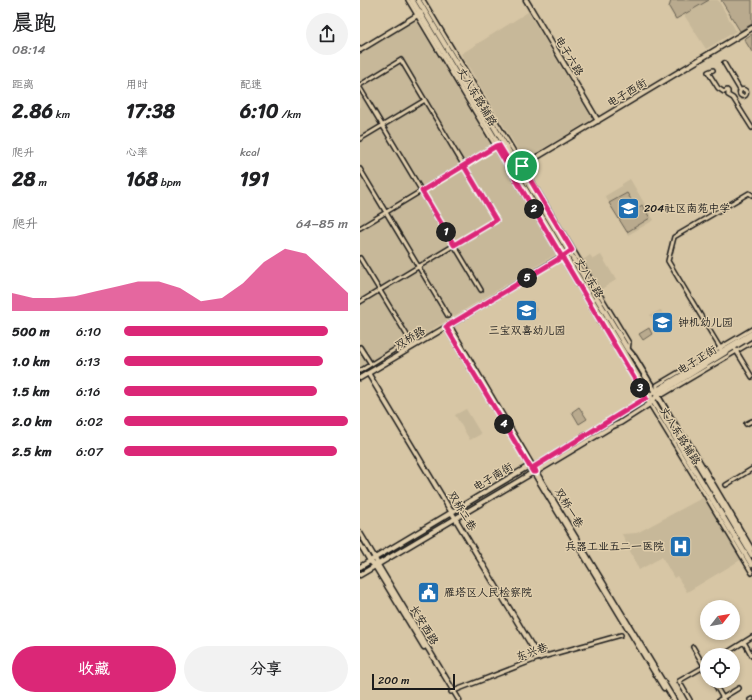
<!DOCTYPE html>
<html lang="zh">
<head>
<meta charset="utf-8">
<style>
	:root { --surface:#fff; --page:#f2f2f2; --text:#202124; --muted:#757577; --accent:#db2777 }
	body { margin:0; font-family:Sriracha,"LXGW WenKai TC",sans-serif; background:var(--page); color:var(--text); height:100vh; display:flex; flex-direction:column; font-size:15px; white-space:nowrap }
	* { box-sizing:border-box; margin:0 }
	p { font-size:13px; color:var(--muted) }
	.icon { flex:none; width:22px; height:22px; fill:none; stroke:currentColor; stroke-width:2; stroke-linecap:round; stroke-linejoin:round }
	.map { position:relative; flex:1; overflow:hidden }
	.side { display:flex; flex-direction:column; background:var(--surface); width:360px }
	.side>* { flex:none }
	.needle { width:26px; rotate:59deg }
	.controls { position:absolute; left:340px; top:600px; display:grid; gap:8px }
	.controls a { display:grid; place-items:center; width:40px; height:40px; border-radius:50%; background:var(--surface); box-shadow:0 2px 6px #0003; font-size:20px }
	.scale { position:absolute; left:12px; bottom:10px; width:83px; box-sizing:border-box; padding-left:4px; border:2px solid #1c1c1c; border-top:0; font-size:11px; line-height:14px; white-space:nowrap; color:#1c1c1c; -webkit-text-stroke:3px #dfcdab; paint-order:stroke }
	.pin { position:absolute; display:grid; place-items:center; width:34px; height:34px; color:#fff; margin:-17px; border:2px solid #fff; border-radius:50%; box-shadow:0 1px 4px #0007 }
	.km { position:absolute; width:20px; height:20px; margin:-10px; border-radius:50%; background:#222; color:#fff; font-size:11px; line-height:20px; text-align:center }
	.round { display:grid; place-items:center; flex:none; width:42px; height:42px; border-radius:21px; background:var(--page) }
	.head { display:flex; align-items:center; justify-content:space-between; height:68px; padding:0 12px }
	h1 { font-size:22px; font-weight:800; line-height:30px }
	.metrics { display:grid; grid-template-columns:repeat(3,1fr); gap:6px; height:68px; padding:4px 12px }
	.metrics div { display:grid; align-content:center }
	.metrics b { font-size:20px; font-weight:800 }
	.metrics small { font-size:11px; font-weight:400 }
	.metrics p { font-size:11px }
	.chart { height:112px; padding:8px 12px }
	.chart p { display:flex; justify-content:space-between }
	.chart svg { width:100%; height:72px; margin-top:4px; fill:var(--accent); opacity:.7 }
	.cta { display:flex; gap:8px; margin-top:auto; padding:8px 12px }
	.cta a { flex:1; height:46px; border-radius:24px; background:var(--accent); color:#fff; font-size:16px; font-weight:800; line-height:46px; text-align:center }
	.cta a+a { background:var(--page); color:var(--text) }
	ul { padding:0 12px; list-style:none; font-size:13px }
	li { display:grid; grid-template-columns:64px 48px 1fr; align-items:center; height:30px }
	li i { height:10px; border-radius:5px; background:var(--accent) }
	main { display:flex; flex:1; min-height:0 }
	.map>svg:first-child { display:block }
</style>
</head>
<body>
<main>
<section class="side">
<div class="head"><div><h1>晨跑</h1><p>08:14</p></div><a class="round"><svg class="icon" aria-label="share" viewBox="0 0 24 24"><path d="M12 15V3M7 8l5-5 5 5M5 13v7h14v-7"/></svg></a></div>
<div class="metrics">
<div><p>距离</p><b>2.86<small> km</small></b></div>
<div><p>用时</p><b>17:38</b></div>
<div><p>配速</p><b>6:10<small> /km</small></b></div>
</div>
<div class="metrics">
<div><p>爬升</p><b>28<small> m</small></b></div>
<div><p>心率</p><b>168<small> bpm</small></b></div>
<div><p>kcal</p><b>191</b></div>
</div>
<div class="chart"><p><span>爬升</span>64–85 m</p>
<svg viewBox="0 0 160 44" preserveAspectRatio="none"><path d="M0 44V33L10 36L20 36L30 35L40 32L50 29L60 26L70 26L80 30L90 38L100 36L110 27L120 14L130 6L140 9L150 21L160 33V44z"/></svg>
</div>
<ul>
<li><b>500 m</b>6:10<i style="width:91%"></i></li>
<li><b>1.0 km</b>6:13<i style="width:89%"></i></li>
<li><b>1.5 km</b>6:16<i style="width:86%"></i></li>
<li><b>2.0 km</b>6:02<i style="width:100%"></i></li>
<li><b>2.5 km</b>6:07<i style="width:95%"></i></li>
</ul>
<div class="cta"><a>收藏</a><a>分享</a></div>
</section>
<div class="map">
<svg width="392" height="700" viewBox="0 0 392 700">
	<rect width="100%" height="100%" fill="#d7c6a5"/>
	<filter id="ink" filterUnits="userSpaceOnUse"><feTurbulence type="fractalNoise" baseFrequency=".025" numOctaves="2"/><feDisplacementMap in="SourceGraphic" scale="8" xChannelSelector="R" yChannelSelector="G"/><feConvolveMatrix kernelMatrix="1 2 1 2 8 2 1 2 1" color-interpolation-filters="sRGB"/></filter>
	<g filter="url(#ink)">
		<path fill="#c7b899" d="M310 0H358L376 31 346 49 324 15 315 20 308 7Z
			M168 12 231 117 229 121 167 158H163L101 54Z
			M54 21 57 22 196 254 0 373V53Z
			M270 179 294 220 268 235 245 196 262 186V184Z
			M230 255 233 259 241 255 256 280 240 290 223 260Z
			M171 300 178 311 163 320 156 309Z
			M300 310H301L304 316 309 318 313 325 302 332H300L290 315Z
			M106 409 121 434 110 440 95 415Z
			M344 497 382 559 327 592 317 576 314 578 302 557 279 570 262 534 277 533Z"/>
		<path fill="#b9aa8e" stroke="#6a6355" d="M312 0H349L316 19 309 7 311 1Z
			M361 0H392V24L380 31Z
			M392 34V52L384 39Z
			M267 193 277 209 282 205 290 218 267 232 249 203Z
			M289 328 292 334 283 340 279 334Z
			M219 407 227 419 219 424 212 412Z"/>
		<g fill="none" stroke-linecap="round" stroke-linejoin="round">
			<defs>
				<path id="street" d="M48 0 286 398 346 496 392 573
					M63 0 269 343 268 350
					M364 63 380 90
					M353 70 348 72 358 88 364 92 367 90 368 91V95L373 98 392 128
					M0 85 41 60 136 220 0 302
					M0 88 121 290
					M379.5 93a3.5 3.5 0 1 1 7 0a3.5 3.5 0 1 1-7 0Z
					M0 139 65 100
					M0 169 88 316
					M0 228 137 145
					M0 258 50 340
					M0 347 11 364
					M375 349 392 377
					M362 351 308 261 314 237 389 193 392 195
					M0 371 60 334
					M297 390V385L392 329
					M300 393 304 394 392 342
					M386 424 392 421
					M322 435 326 438 392 549
					M366 485 392 469
					M384 642 392 656
					M333 647 347 671
					M363 655 392 637
					M353 681 364 700
					M91 692 179 658 261 635
					M330 700 319 681 347 665
					M359 700 379 688
					M390 700 392 699"/>
				<path id="secondary" d="M166 0 238 121
					M0 50 61 13
					M152 172 392 28
					M89 325 176 472 314 700
					M86 327 304 688
					M8 373 179 658
					M0 378 93 323 212 250
					M0 533 15 558 18 565 99 700
					M0 544 10 561 15 566 64 647
					M0 567 169 466 174 467 184 461 285 399 297 390 392 333
					M0 575 167 476 173 472H176L251 427 260 423 288 405 293 401 297 395 300 393 392 336"/>
				<path id="primary" d="M52 0 206 257 392 565
					M58 0 268 350 274 357 297 395 392 555"/>
			</defs>
			<use href="#street" stroke="#1c1c1c" stroke-width="6"/>
			<use href="#secondary" stroke="#1c1c1c" stroke-width="7"/>
			<use href="#primary" stroke="#1c1c1c" stroke-width="8"/>
			<use href="#street" stroke="#dfcdab" stroke-width="3"/>
			<use href="#secondary" stroke="#dfcdab" stroke-width="4"/>
			<use href="#primary" stroke="#dfcdab" stroke-width="4.5"/>
		</g>
	</g>
	<g fill="none" stroke-linecap="round" stroke-linejoin="round" filter="url(#ink)">
		<defs>
			<path id="route" d="M162 166 155 171 139 145 136 146 104 166 136 220 94 245 62 191 136 146C158 183 180 220 202 257L204 260 286 398 174 467 176 472H173L86 327 202 257 212 250 162 166"/>
		</defs>
		<use href="#route" stroke="#fff" stroke-width="8"/>
		<use href="#route" stroke="#db2777" stroke-width="5"/>
	</g>
	<defs>
		<symbol id="school-square" viewBox="-11 -11 22 22"><rect x="-9" y="-9" width="18" height="18" rx="4" fill="#1f6fb2" stroke="#dfcdab"/><path d="M0-5L7-2L0 1L-7-2ZM-4 1L0 2.5L4 1V4Q0 6-4 4Z" fill="#fff"/></symbol>
		<symbol id="hospital-square" viewBox="-11 -11 22 22"><rect x="-9" y="-9" width="18" height="18" rx="4" fill="#1f6fb2" stroke="#dfcdab"/><path d="M-5-5h3v3.5h4V-5h3V5h-3V1.5h-4V5h-3Z" fill="#fff"/></symbol>
		<symbol id="civic-square" viewBox="-11 -11 22 22"><rect x="-9" y="-9" width="18" height="18" rx="4" fill="#1f6fb2" stroke="#dfcdab"/><path d="M-.6-6.5H3V-4.5H.6V-3L4-1V1h2V6H-6V1h2V-1L-.6-3ZM-1.2 2.5V6h2.4V2.5Z" fill="#fff"/></symbol>
	</defs>
	<g fill-rule="evenodd">
		<use href="#school-square" x="256" y="196" width="25" height="25"/>
		<use href="#school-square" x="154" y="298" width="25" height="25"/>
		<use href="#school-square" x="290" y="310" width="25" height="25"/>
		<use href="#hospital-square" x="308" y="534" width="25" height="25"/>
		<use href="#civic-square" x="56" y="580" width="25" height="25"/>
	</g>
	<g text-anchor="middle" dominant-baseline="central" stroke-width="3" stroke-linejoin="round" paint-order="stroke">
		<g font-size="11" fill="#1c1c1c" stroke="#dfcdab">
			<text transform="translate(209 56) rotate(59)">电子六路</text>
			<text transform="translate(267 93) rotate(-31)">电子西街</text>
			<text transform="translate(117 97) rotate(59)">丈八东路辅路</text>
			<text transform="translate(229 278) rotate(59)">丈八东路</text>
			<text transform="translate(50 338) rotate(-31)">双桥路</text>
			<text transform="translate(337 360) rotate(-32)">电子正街</text>
			<text transform="translate(320 436) rotate(58)">丈八东路辅路</text>
			<text transform="translate(133 477) rotate(-31)">电子南街</text>
			<text transform="translate(209 508) rotate(59)">双桥一巷</text>
			<text transform="translate(102 511) rotate(59)">双桥二巷</text>
			<text transform="translate(64 625) rotate(59)">长安西路</text>
			<text transform="translate(172 652) rotate(-19)">东兴巷</text>
		</g>
		<g font-size="11" fill="#1c1c1c" stroke="#dfcdab" text-anchor="start">
			<text x="284" y="208">204社区南苑中学</text>
			<text x="318" y="322">钟机幼儿园</text>
			<text x="167" y="330" text-anchor="middle">三宝双喜幼儿园</text>
			<text x="304" y="546" text-anchor="end">兵器工业五二一医院</text>
			<text x="84" y="592">雁塔区人民检察院</text>
		</g>
	</g>
</svg>
<div class="controls">
<a><svg class="needle" viewBox="-14 -14 28 28"><path d="M0-13l5 13h-10z" fill="#e53935"/><path d="M0 13l5-13h-10z" fill="#757577"/></svg></a>
<a><svg class="icon" aria-label="locate" viewBox="0 0 24 24"><circle cx="12" cy="12" r="6"/><path d="M12 2v4M12 18v4M2 12h4M18 12h4"/></svg></a>
</div>
<div class="scale">200 m</div>
<div class="pin" style="left:162px;top:166px;background:#1e9e55"><svg class="icon" aria-label="arrive" viewBox="0 0 24 24"><path d="M6 21V4h12l-3 4 3 4H6"/></svg></div>
<b class="km" style="left:86px;top:232px">1</b>
<b class="km" style="left:174px;top:209px">2</b>
<b class="km" style="left:280px;top:388px">3</b>
<b class="km" style="left:144px;top:424px">4</b>
<b class="km" style="left:167px;top:278px">5</b>
</div>
</main>
</body>
</html>
